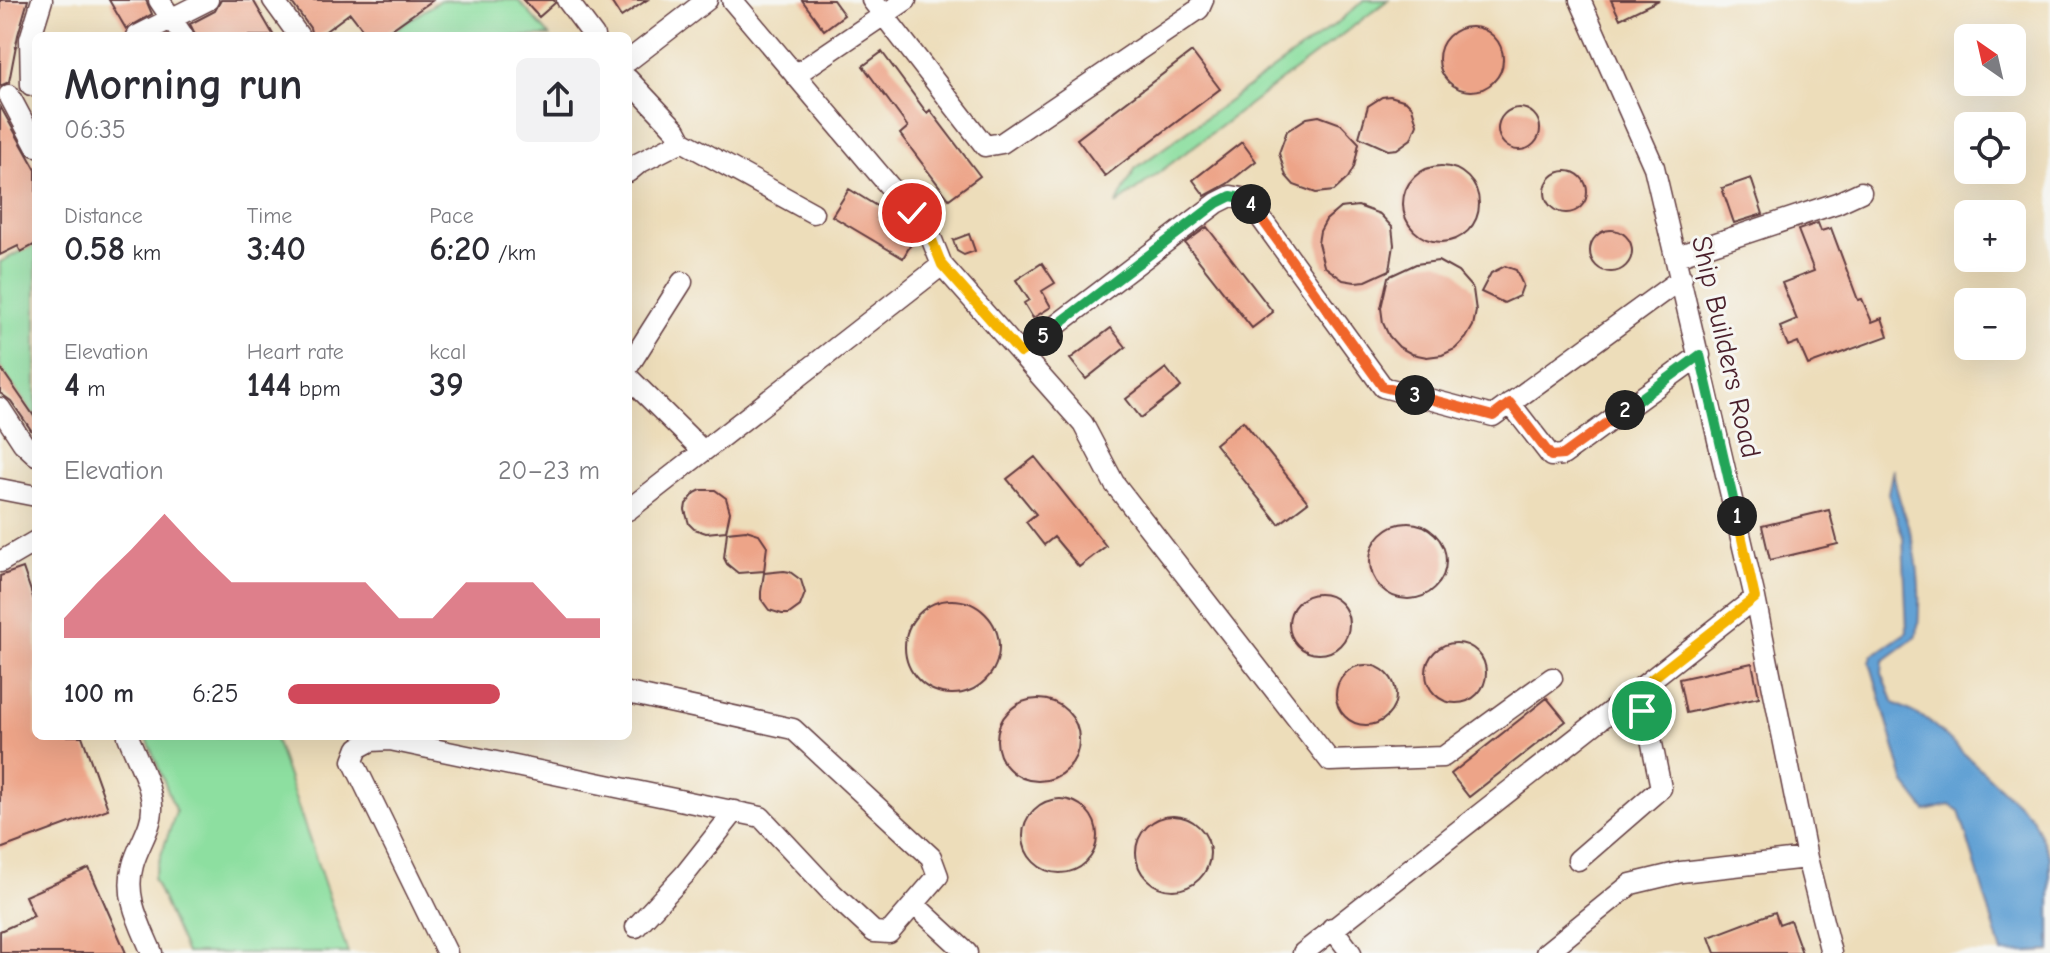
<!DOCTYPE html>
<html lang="en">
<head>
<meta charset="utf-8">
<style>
	:root { --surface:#fff; --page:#f2f2f3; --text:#2b2b33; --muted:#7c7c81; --accent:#d1495b }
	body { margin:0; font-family:"Comic Neue",sans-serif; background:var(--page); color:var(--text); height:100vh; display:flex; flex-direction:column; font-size:30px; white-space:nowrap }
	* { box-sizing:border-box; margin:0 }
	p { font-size:26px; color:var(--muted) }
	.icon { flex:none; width:44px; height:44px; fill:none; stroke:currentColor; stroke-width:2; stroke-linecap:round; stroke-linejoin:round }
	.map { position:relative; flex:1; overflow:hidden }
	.sheet { position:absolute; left:32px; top:32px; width:600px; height:708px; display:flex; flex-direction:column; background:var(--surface); border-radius:12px; box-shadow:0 8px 32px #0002 }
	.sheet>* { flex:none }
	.needle { width:52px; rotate:326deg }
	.tools { position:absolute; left:1954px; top:24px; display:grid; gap:16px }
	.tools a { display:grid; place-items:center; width:72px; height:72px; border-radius:12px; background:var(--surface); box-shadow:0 8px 32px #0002; font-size:40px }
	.pin { position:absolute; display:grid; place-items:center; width:68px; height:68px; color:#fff; margin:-34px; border:4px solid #fff; border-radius:50%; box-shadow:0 2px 8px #0007 }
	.km { position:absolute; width:40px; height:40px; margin:-20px; border-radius:50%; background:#222; color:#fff; font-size:22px; line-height:40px; text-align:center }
	.round { display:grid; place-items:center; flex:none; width:84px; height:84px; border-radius:12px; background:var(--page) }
	.overview { display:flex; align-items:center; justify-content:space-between; height:136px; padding:0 32px }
	h1 { font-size:44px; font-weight:600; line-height:60px }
	.figures { display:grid; grid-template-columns:repeat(3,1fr); gap:12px; height:136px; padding:8px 32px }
	.figures div { display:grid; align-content:center }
	.figures b { font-size:34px; font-weight:600 }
	.figures small { font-size:22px; font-weight:400 }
	.figures p { font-size:22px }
	.chart { height:224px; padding:16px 32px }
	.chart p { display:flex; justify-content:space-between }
	.chart svg { width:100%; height:144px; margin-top:8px; fill:var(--accent); opacity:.7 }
	ul { padding:0 32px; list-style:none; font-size:26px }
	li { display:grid; grid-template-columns:128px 96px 1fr; align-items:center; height:60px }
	li i { height:20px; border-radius:10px; background:var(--accent) }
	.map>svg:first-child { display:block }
</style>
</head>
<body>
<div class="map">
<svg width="2050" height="953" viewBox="0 0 2050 953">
	<rect width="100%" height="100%" fill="#f6f6f2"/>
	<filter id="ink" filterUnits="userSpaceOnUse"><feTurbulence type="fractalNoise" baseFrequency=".0125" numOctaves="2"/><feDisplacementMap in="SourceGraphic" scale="16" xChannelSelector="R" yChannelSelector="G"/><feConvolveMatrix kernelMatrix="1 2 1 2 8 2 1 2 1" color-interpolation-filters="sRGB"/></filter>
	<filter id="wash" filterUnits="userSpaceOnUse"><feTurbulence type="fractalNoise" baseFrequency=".006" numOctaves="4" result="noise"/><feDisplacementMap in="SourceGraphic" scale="32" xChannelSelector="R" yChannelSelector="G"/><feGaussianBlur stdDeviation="1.8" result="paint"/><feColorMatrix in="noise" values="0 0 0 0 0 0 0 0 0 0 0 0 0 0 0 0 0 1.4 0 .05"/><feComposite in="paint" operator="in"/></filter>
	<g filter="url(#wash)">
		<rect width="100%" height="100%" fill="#edddba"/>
		<path fill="#8ddfa0" stroke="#6c7f66" stroke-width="2" d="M440 0H518L550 36H386Z
			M1364 0H1388L1116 205 1135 169 1341 20Z
			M36 244V419L0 367V262Z
			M146 736H274L348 953H186L153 878 176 812Z"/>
		<path fill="#62a1d4" stroke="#566080" stroke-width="2" d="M1893 469C1896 495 1904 511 1911 535 1920 566 1921 604 1917 636L1883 661 1882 673 1894 703 1928 720 2032 817 2050 857V951L2002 953 1959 811 1950 805 1926 811 1905 784 1870 662 1872 656 1907 632 1903 537 1888 493Z"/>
		<g id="blocks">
			<path fill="#eda488" d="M0 0H28L18 35 9 82 0 86Z
				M109 0H146L152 14 126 29Z
				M221 0H253L274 36H196L190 24 215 11Z
				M290 0H433L382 36H368L350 13 319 36H312L310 28Z
				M523 0H554L555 3 539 17Z
				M610 0H647L621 17Z
				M802 0H833L844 15 824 30Z
				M1611 0H1659L1620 19Z
				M1439 59a32 32 0 1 1 64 0a32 32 0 1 1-64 0Z
				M882 52 927 113 930 110 980 176 949 199 900 134 908 127 863 66Z
				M1192 52 1220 89 1105 176 1077 139Z
				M1390 96 1406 101 1412 107 1417 124 1411 139 1397 149 1388 150 1359 137 1368 106 1382 97Z
				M0 106 36 170V244L21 252 18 246 0 255Z
				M1498 129a21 21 0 1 1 42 0a21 21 0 1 1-42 0Z
				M1319 116 1341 124 1359 143 1354 167 1348 178 1334 191 1316 193 1294 185 1286 176 1279 153 1287 131 1307 118Z
				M1242 142 1256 161 1227 184 1205 196 1193 180Z
				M1403 204a38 38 0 1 1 76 0a38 38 0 1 1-76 0Z
				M1545 192a21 21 0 1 1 42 0a21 21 0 1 1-42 0Z
				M1751 178 1763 214 1734 223 1722 188Z
				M849 189 883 210 877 218 902 233 900 237 911 244 903 258 832 216Z
				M1358 206 1380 214 1392 227 1394 245 1390 270 1366 281 1355 282 1343 280 1324 266 1318 243 1320 231 1326 220 1340 208Z
				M1818 223 1821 231 1831 228 1858 300 1862 299 1872 322 1882 318 1888 336 1808 365 1798 342 1788 346 1780 327 1797 320 1782 283 1814 271 1798 230Z
				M1207 227 1273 312 1252 328 1185 243Z
				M1590 251a21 21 0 1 1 42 0a21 21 0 1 1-42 0Z
				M969 234 975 251 964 255 957 251 953 240Z
				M1438 261 1458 272 1473 289 1476 311 1473 326 1466 338 1455 349 1442 355 1427 357 1412 354 1399 347 1389 336 1383 323 1381 308 1388 277 1416 264Z
				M1042 263 1055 283 1042 291 1051 307 1033 318 1024 303 1029 300 1016 280Z
				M1505 266 1516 270 1523 285 1519 296 1504 303 1481 292 1491 273Z
				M1111 328 1126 347 1086 379 1070 359Z
				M0 367 36 419V437L11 401 0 393Z
				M1166 368 1181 387 1141 418 1126 399Z
				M1243 421 1308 502 1279 524 1215 444Z
				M1035 457 1106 546 1079 567 1054 537 1044 545 1026 522 1036 514 1007 479Z
				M701 490H715L726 498 730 512 726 531 706 533 694 529 689 524 685 510 686 504 695 493Z
				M1829 510 1838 544 1770 560 1762 526Z
				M1370 561a38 38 0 1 1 76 0a38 38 0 1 1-76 0Z
				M746 530 759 534 767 546 764 571 738 573 727 564 724 558 727 532Z
				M23 568 36 606V736H82L108 809 0 849V576Z
				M784 571 790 572 801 580 805 593 800 606 789 614H782L769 610 761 599V592L764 573Z
				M1289 624a30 30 0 1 1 60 0a30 30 0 1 1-60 0Z
				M905 647a47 47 0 1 1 94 0a47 47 0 1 1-94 0Z
				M1426 673a30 30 0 1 1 60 0a30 30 0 1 1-60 0Z
				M1752 663 1759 697 1686 713 1679 679Z
				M1336 695a30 30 0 1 1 60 0a30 30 0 1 1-60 0Z
				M1547 698 1566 721 1469 797 1451 774Z
				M997 740a41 41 0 1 1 82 0a41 41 0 1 1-82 0Z
				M1023 836a37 37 0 1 1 74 0a37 37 0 1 1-74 0Z
				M1136 853a37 37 0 1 1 74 0a37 37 0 1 1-74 0Z
				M89 868 126 953H0V931L34 916 25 896Z
				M1775 912 1779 924 1790 920 1802 953H1715L1709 937Z"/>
		</g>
	</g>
	<g filter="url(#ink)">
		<use href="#blocks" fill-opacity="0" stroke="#623c40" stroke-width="2"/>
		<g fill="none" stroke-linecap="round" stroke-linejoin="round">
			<defs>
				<path id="minor" d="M159 0 183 36
					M273 0 299 36
					M567 0 594 36
					M732 0 912 213 932 240 942 265 1083 424 1114 483 1330 761 1443 757 1552 678
					M872 0 985 146 1002 143 1199 9 1203 0
					M1580 0 1654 167 1755 598 1807 858 1831 953
					M137 36 208 0
					M628 61 707 0
					M795 75 906 0
					M628 79 676 130 682 141 813 213
					M31 85 30 39 42 0
					M9 95 36 146
					M628 172 639 163 682 141
					M1677 256 1837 203 1861 192
					M1020 353 1217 203 1231 196 1247 199 1383 387 1493 416 1682 278
					M628 367 682 282
					M628 377 703 451
					M1510 403 1551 456 1563 455 1700 355
					M0 408 23 443 36 455
					M0 489 36 496
					M628 510 942 265
					M0 562 36 541
					M128 736C135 755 152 786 152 806 153 827 138 845 133 865 124 897 140 924 152 953
					M1578 860 1661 788 1649 729 1634 693
					M915 905 967 953
					M636 927 686 873 735 811
					M1332 928 1351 953
					M447 953 353 761 358 748 371 741 390 740 761 817 833 894 874 932 889 933 938 876 931 857 793 729 628 693
					M1303 953 1755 598
					M1546 953 1631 884 1681 872 1807 858"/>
			</defs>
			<use href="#minor" stroke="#623c40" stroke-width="23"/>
			<use href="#minor" stroke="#fff" stroke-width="20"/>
		</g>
	</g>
	<g fill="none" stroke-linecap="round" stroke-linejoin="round" filter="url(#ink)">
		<defs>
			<path id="split-1" d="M1642 711 1634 693 1755 598 1737 516"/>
			<path id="split-2" d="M1625 410 1700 355 1737 516"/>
			<path id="split-3" d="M1415 395 1493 416 1510 403 1551 456 1563 455 1625 410"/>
			<path id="split-4" d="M1251 204 1383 387 1415 395"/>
			<path id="split-5" d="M1043 336 1217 203 1231 196 1247 199 1251 204"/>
			<path id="split-6" d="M912 213 932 240 942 265 1020 353 1043 336"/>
		</defs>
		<use href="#split-1" stroke="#fff" stroke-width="16"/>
		<use href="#split-2" stroke="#fff" stroke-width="16"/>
		<use href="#split-3" stroke="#fff" stroke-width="16"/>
		<use href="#split-4" stroke="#fff" stroke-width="16"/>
		<use href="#split-5" stroke="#fff" stroke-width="16"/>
		<use href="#split-6" stroke="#fff" stroke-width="16"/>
		<use href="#split-1" stroke="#f5b400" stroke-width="10"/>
		<use href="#split-2" stroke="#22a559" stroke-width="10"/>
		<use href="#split-3" stroke="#f0652b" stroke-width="10"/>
		<use href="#split-4" stroke="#f0652b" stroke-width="10"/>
		<use href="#split-5" stroke="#22a559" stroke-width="10"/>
		<use href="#split-6" stroke="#f5b400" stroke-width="10"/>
	</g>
	<g text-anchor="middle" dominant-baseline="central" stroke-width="6" stroke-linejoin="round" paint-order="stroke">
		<g font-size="28" fill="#4a1f2b" stroke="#f6f6f2">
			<text transform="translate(1726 347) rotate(77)">Ship Builders Road</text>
		</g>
	</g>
</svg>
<div class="tools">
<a><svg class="needle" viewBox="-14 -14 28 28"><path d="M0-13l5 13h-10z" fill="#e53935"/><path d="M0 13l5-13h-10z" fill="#7c7c81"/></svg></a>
<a><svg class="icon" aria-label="locate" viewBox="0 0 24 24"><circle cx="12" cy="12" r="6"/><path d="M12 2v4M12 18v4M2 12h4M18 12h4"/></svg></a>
<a>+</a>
<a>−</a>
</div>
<div class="pin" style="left:1642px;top:711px;background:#1e9e55"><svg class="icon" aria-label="arrive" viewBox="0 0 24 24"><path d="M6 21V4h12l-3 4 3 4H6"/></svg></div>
<div class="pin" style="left:912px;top:213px;background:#d93025"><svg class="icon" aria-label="check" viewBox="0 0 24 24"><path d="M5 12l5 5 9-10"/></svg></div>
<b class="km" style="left:1737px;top:516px">1</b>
<b class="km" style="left:1625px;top:410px">2</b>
<b class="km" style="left:1415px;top:395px">3</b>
<b class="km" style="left:1251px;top:204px">4</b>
<b class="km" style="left:1043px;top:336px">5</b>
<section class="sheet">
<div class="overview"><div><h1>Morning run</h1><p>06:35</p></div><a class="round"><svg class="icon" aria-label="share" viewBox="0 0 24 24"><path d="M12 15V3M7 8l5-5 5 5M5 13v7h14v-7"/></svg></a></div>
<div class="figures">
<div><p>Distance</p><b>0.58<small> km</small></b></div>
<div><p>Time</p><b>3:40</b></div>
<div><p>Pace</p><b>6:20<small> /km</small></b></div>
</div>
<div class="figures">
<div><p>Elevation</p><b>4<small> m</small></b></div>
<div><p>Heart rate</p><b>144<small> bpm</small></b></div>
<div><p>kcal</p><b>39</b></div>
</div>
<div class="chart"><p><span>Elevation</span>20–23 m</p>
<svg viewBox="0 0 160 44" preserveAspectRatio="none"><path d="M0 44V38L10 27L20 17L30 6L40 17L50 27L60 27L70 27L80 27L90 27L100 38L110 38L120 27L130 27L140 27L150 38L160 38V44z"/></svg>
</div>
<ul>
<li><b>100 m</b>6:25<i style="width:68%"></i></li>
</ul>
</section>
</div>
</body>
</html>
